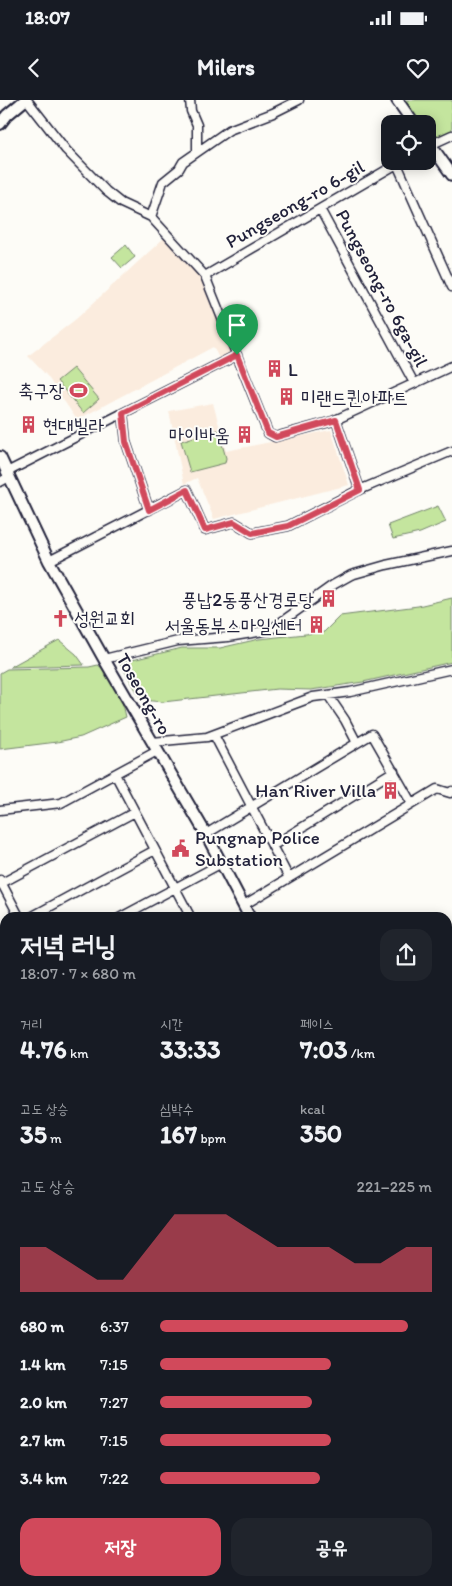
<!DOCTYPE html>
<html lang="ko">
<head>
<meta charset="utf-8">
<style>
	:root { --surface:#171b24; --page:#20242c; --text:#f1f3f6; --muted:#9ea1a6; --accent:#d1495b }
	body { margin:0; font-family:Itim,"Poor Story",sans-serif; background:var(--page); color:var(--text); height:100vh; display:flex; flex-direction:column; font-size:19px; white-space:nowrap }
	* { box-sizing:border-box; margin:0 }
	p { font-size:16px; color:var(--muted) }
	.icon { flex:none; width:28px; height:28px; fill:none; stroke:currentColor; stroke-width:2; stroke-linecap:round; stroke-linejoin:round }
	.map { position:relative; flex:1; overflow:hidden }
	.panel { position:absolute; left:0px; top:812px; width:452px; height:674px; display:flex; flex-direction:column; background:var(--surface); border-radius:15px 15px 0 0; box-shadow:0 2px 12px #0003 }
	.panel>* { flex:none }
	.controls { position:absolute; left:381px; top:15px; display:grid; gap:10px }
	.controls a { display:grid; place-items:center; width:55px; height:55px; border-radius:10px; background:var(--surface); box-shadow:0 2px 12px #0003; font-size:25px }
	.pin { position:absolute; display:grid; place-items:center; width:42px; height:42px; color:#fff; margin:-51px -21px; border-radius:50% 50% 50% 0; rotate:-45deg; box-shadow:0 0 5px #0007 }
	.pin .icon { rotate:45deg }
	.round { display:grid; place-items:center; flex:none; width:52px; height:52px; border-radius:15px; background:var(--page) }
	.headline { display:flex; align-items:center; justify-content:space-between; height:85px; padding:0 20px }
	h1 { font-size:28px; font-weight:700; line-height:38px }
	.figures { display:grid; grid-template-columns:repeat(3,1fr); gap:8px; height:85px; padding:5px 20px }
	.figures div { display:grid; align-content:center }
	.figures b { font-size:25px; font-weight:700 }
	.figures small { font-size:14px; font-weight:400 }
	.figures p { font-size:14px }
	.chart { height:140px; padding:10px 20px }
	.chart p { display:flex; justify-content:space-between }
	.chart svg { width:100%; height:90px; margin-top:5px; fill:var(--accent); opacity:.7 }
	.action { display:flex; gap:10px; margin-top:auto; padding:10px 20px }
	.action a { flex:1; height:58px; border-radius:15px; background:var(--accent); color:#fff; font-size:20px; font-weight:700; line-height:58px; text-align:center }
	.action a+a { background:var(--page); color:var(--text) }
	ul { padding:0 20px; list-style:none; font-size:16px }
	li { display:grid; grid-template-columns:80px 60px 1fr; align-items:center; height:38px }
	li i { height:12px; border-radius:6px; background:var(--accent) }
	.status { display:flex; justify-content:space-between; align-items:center; height:35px; padding:0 25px; background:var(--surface); direction:ltr }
	.status svg { height:14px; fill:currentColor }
	header { display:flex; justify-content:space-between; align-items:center; height:65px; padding:0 20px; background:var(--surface); font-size:22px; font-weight:700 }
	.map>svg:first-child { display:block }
</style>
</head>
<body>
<div class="status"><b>18:07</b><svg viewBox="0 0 49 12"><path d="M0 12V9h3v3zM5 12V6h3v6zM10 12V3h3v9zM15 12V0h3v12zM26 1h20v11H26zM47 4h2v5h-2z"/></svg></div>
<header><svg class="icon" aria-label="back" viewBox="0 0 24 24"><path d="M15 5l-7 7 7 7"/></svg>Milers<svg class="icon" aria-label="heart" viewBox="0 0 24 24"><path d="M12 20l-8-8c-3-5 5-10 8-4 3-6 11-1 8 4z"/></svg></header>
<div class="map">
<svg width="452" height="1486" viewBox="0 0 452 1486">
	<rect width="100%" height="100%" fill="#fdfcf7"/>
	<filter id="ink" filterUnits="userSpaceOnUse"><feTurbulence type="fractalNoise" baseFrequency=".02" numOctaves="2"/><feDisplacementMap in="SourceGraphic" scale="10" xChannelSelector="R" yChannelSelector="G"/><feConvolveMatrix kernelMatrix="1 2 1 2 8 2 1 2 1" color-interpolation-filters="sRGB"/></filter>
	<g filter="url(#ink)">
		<path fill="#fbecde" d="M164 138 201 178 232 255 220 260 213 247 77 320 47 276 28 256 76 219Z
			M213 303 226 351 331 330 349 385 214 419 197 378 184 384 169 311Z"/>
		<path fill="#c4e59e" stroke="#73846c" d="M404 0H452V30L432 39 428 33V24H421Z
			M126 145 135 157 122 168 112 157Z
			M73 268 99 299 83 313 57 281Z
			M218 330 226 358 225 363 190 372 181 341Z
			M438 406 446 422 420 433 393 439 388 425Z
			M452 498V562L363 582 311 590 277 589 163 602 142 600 120 563 182 548H220L259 539 324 532 340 516 418 506Z
			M59 540 76 554 84 565 10 567Z
			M98 565C117 578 121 595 126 617L81 637 57 642 0 649V573L7 569 89 567Z
			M5 1151V1481H448V1355L452 1358V1486H0V1154Z"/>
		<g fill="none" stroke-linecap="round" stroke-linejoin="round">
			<defs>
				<path id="street" d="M27 0 66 50 106 91 121 103 151 117 205 176 268 333 275 337 333 321 452 266
					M190 0 191 11 197 25V52
					M428 46 452 35
					M397 64 452 187
					M320 109 414 283
					M151 117 163 82 179 69 183 62 229 30 273 13 299 0
					M205 176 402 61
					M123 313 126 342 149 410
					M336 320 360 390
					M7 372 237 255
					M0 382 9 377
					M49 461 187 390 205 430 234 422 252 433 288 426 357 391 452 351
					M104 559 178 541 228 537 270 530 333 485 351 475 386 465 452 451
					M328 595 345 620 357 643
					M214 635 289 778
					M152 642 207 637 313 597 350 592 452 569
					M115 674 191 818
					M0 710 61 703 157 651
					M206 734 372 634 412 704
					M272 746 394 671
					M0 780 20 818
					M0 784 135 712
					M244 805 437 689 450 693 452 691
					M29 818 155 750
					M119 818 222 763
					M0 833 5 830
					M0 881 5 878
					M448 982 452 979
					M448 1020 452 1029"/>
				<path id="secondary" d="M397 0 414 24
					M0 24 7 15 25 0
					M428 41 452 75
					M0 357 49 461 104 559 206 734 250 818
					M448 1145 452 1141
					M448 1161 452 1168
					M448 1206 452 1215
					M448 1247 452 1243
					M449 1300 452 1289"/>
				<path id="primary" d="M448 866 452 863
					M0 980 5 989
					M0 1019 5 1029
					M0 1131 5 1128
					M448 1268 452 1271
					M448 1299 452 1303"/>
			</defs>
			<use href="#street" stroke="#22223b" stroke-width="11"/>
			<use href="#secondary" stroke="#22223b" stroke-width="14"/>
			<use href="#primary" stroke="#22223b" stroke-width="15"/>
			<use href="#street" stroke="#fdfcf7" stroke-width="8"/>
			<use href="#secondary" stroke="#fdfcf7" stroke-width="10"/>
			<use href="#primary" stroke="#fdfcf7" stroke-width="11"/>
		</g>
	</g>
	<g fill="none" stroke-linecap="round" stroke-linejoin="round" filter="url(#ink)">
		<defs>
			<path id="route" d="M237 255 268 333 276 337 336 320 360 390 288 426 252 433 234 422 205 430 187 390 149 410 126 342 123 313Z"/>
		</defs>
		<use href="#route" stroke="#fff" stroke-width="10"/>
		<use href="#route" stroke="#d1495b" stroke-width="6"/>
	</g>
	<defs>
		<symbol id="building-bare" viewBox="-9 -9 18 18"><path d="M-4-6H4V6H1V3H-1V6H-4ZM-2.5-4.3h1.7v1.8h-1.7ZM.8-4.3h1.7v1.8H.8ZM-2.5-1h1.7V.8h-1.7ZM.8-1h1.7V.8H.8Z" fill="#d1495b" stroke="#fdfcf7" stroke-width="2.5" paint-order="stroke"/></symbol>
		<symbol id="stadium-bare" viewBox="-9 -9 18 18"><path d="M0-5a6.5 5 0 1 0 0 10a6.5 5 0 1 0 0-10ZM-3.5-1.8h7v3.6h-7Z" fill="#d1495b" stroke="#fdfcf7" stroke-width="2.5" paint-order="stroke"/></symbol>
		<symbol id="church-bare" viewBox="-9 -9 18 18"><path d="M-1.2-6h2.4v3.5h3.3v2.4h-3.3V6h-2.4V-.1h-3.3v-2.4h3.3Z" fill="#d1495b" stroke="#fdfcf7" stroke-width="2.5" paint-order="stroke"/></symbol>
		<symbol id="civic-bare" viewBox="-9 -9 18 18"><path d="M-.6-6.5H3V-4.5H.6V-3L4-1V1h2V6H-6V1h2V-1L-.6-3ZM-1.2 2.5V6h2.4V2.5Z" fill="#d1495b" stroke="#fdfcf7" stroke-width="2.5" paint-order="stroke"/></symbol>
	</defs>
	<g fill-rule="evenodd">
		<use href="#building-bare" x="262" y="256" width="25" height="25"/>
		<use href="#stadium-bare" x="66" y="278" width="25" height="25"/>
		<use href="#building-bare" x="274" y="284" width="25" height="25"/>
		<use href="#building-bare" x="16" y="312" width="25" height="25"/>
		<use href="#building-bare" x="232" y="322" width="25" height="25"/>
		<use href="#building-bare" x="316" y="486" width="25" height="25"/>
		<use href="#church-bare" x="48" y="506" width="25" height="25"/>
		<use href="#building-bare" x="304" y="512" width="25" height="25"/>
		<use href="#building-bare" x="378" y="678" width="25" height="25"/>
		<use href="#civic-bare" x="168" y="736" width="25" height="25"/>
	</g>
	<g text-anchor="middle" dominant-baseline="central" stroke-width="4" stroke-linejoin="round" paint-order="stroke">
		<g font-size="19" fill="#22223b" stroke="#fdfcf7">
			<text transform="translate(295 104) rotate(-30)">Pungseong-ro 6-gil</text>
			<text transform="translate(382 188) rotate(62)">Pungseong-ro 6ga-gil</text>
			<text transform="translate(144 594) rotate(60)">Toseong-ro</text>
		</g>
		<g font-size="19" fill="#22223b" stroke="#fdfcf7" text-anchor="start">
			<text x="288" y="269">L</text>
			<text x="64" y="290" text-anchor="end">축구장</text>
			<text x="301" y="297">미랜드퀸아파트</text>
			<text x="43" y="325">현대빌라</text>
			<text x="230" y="334" text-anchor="end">마이바움</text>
			<text x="314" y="499" text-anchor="end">풍납2동풍산경로당</text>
			<text x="74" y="518">성원교회</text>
			<text x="302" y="525" text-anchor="end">서울동부스마일센터</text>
			<text x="376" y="690" text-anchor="end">Han River Villa</text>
			<text x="195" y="737">Pungnap Police<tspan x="195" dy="22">Substation</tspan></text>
		</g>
	</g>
</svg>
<div class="controls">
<a><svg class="icon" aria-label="locate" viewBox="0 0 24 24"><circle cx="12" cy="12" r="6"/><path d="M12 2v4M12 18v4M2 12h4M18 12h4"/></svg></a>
</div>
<div class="pin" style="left:237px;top:255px;background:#1e9e55"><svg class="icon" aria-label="arrive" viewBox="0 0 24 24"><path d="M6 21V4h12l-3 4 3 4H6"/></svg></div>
<section class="panel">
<div class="headline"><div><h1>저녁 러닝</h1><p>18:07 · 7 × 680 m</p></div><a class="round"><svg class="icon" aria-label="share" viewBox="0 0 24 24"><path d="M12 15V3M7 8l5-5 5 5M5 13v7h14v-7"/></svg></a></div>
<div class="figures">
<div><p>거리</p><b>4.76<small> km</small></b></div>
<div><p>시간</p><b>33:33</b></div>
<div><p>페이스</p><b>7:03<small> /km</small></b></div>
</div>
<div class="figures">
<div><p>고도 상승</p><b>35<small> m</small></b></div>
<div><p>심박수</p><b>167<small> bpm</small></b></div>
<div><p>kcal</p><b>350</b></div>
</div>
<div class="chart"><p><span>고도 상승</span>221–225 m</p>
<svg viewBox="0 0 160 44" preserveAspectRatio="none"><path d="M0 44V22L10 22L20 30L30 38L40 38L50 22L60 6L70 6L80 6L90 14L100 22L110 22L120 22L130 30L140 30L150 22L160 22V44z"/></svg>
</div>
<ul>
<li><b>680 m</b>6:37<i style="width:91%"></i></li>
<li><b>1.4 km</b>7:15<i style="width:63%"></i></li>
<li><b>2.0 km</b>7:27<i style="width:56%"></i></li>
<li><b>2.7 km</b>7:15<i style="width:63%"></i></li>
<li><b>3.4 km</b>7:22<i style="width:59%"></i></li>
</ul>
<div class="action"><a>저장</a><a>공유</a></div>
</section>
</div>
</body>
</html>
